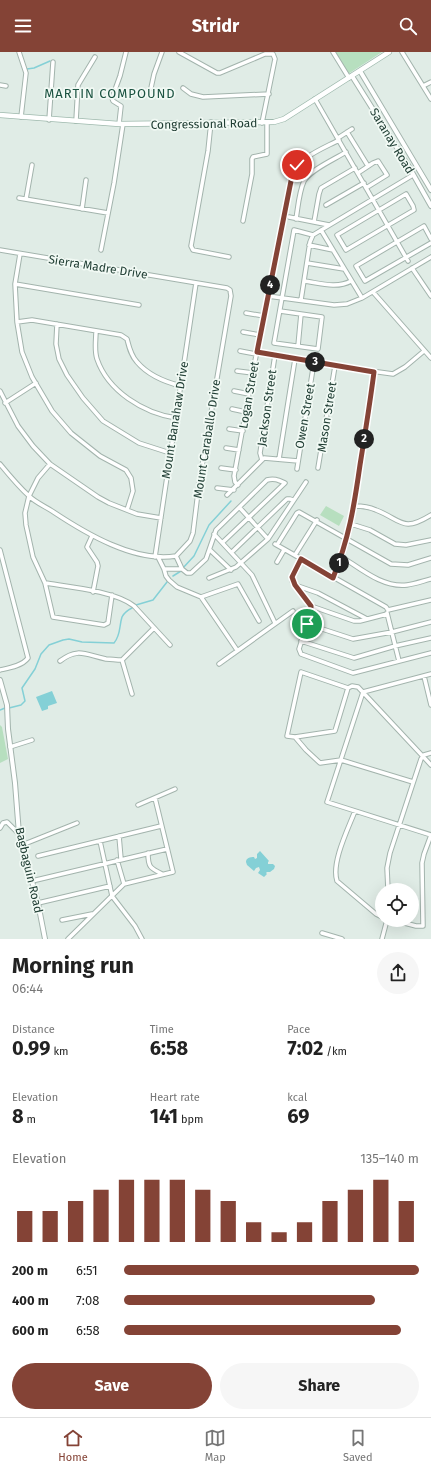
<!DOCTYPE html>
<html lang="en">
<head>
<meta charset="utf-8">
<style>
	:root { --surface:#fff; --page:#f6f6f6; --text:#222; --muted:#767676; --line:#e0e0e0; --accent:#844336 }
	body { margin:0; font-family:"Fira Sans",sans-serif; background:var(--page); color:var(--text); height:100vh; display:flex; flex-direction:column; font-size:15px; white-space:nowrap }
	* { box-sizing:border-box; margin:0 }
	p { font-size:13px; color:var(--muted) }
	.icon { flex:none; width:22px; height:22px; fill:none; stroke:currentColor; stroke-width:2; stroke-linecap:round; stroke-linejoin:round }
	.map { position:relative; height:887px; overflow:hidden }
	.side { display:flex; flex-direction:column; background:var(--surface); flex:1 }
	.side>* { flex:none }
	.controls { position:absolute; left:375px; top:831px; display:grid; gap:8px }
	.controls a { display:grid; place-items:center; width:44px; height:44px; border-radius:50%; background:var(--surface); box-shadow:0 4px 16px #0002; font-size:20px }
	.pin { position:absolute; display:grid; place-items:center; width:34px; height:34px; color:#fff; margin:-17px; border:2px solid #fff; border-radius:50%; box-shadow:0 1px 4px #0007 }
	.km { position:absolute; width:20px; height:20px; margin:-10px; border-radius:50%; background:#222; color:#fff; font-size:11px; line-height:20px; text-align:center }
	.round { display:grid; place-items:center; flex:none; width:42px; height:42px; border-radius:21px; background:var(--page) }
	.head { display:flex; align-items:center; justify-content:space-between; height:68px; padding:0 12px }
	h1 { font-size:22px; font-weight:700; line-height:30px }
	.figures { display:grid; grid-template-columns:repeat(3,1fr); gap:6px; height:68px; padding:4px 12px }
	.figures div { display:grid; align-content:center }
	.figures b { font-size:20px; font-weight:700 }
	.figures small { font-size:11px; font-weight:400 }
	.figures p { font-size:11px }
	.chart { height:112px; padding:8px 12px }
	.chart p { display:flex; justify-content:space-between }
	.chart svg { width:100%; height:72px; margin-top:4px; stroke:var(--accent); stroke-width:6 }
	.button { display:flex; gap:8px; margin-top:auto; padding:8px 12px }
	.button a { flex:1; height:46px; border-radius:24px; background:var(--accent); color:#fff; font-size:16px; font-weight:700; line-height:46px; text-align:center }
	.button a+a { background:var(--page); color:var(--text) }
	ul { padding:0 12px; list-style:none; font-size:13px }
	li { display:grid; grid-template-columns:64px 48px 1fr; align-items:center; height:30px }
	li i { height:10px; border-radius:5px; background:var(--accent) }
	header { display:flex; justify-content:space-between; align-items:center; height:52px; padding:0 12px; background:var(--accent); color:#fff; font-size:18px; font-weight:700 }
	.dock { display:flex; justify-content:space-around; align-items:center; height:56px; border-top:1px solid var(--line); background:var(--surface); font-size:11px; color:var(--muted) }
	.dock a { display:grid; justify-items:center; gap:2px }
	.dock .selected { color:var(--accent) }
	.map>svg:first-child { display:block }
</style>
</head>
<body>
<header><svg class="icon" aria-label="menu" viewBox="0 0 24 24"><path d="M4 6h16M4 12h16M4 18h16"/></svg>Stridr<svg class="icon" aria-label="search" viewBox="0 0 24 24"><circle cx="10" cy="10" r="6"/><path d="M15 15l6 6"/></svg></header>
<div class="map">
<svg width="431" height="887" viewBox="0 0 431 887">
	<rect width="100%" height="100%" fill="#e0ece6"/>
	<path fill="#b7dfbf" d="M335 0H382L348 22Z
		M326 454 344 464 339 474 320 463Z
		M0 673 2 675 8 707 0 711Z"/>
	<path fill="#84d0d6" d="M52 639 57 651 48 654V657L42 659 36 645Z
		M260 799 269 809 268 810V812H273L275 814 274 817 270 820H267L266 821 267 822 264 825 258 821 260 818 259 815 256 816 254 819 247 813 246 810C246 806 250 805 254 805L255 807 257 806V802Z"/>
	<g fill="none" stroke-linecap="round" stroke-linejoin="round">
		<path stroke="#84d0d6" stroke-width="1.5" d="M27 17 34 16 50 9
			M183 516 194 504 209 473 231 449
			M173 524 181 519
			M136 553 153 548 167 530
			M9 656 21 653 25 649 22 636 35 617 41 602 49 593 63 588 69 587 82 590 114 591C121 583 119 574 122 565 124 561 128 558 132 556
			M0 658 5 656"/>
		<defs>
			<path id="minor" d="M19 0 26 21 21 65
				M179 0 217 21H220L265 2H273L275 7 262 71
				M333 0 349 26
				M402 0 431 47
				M0 33 6 34
				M423 34 431 30
				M151 36 154 22 162 0
				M183 36 191 42 203 45 269 42
				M315 47 408 209
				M49 68 53 10
				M76 69 78 33 95 5
				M211 70 208 99 191 194 193 198 229 205
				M119 72 121 54 113 49 112 46 120 24 126 0
				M347 80 368 114
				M338 86 352 77
				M358 121 373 111 378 109 387 123 366 136
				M406 142 413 154 414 158 346 198 337 183Z
				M19 146 108 161
				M26 147 32 113
				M326 153 364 131
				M82 157 86 128
				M289 165 329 173
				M296 167C298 155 299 140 304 129 310 118 335 107 346 100
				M243 169 252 122V107L253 105 267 102V70
				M314 170 319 142 321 136 355 116
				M321 178 362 246
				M431 187 424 174 356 214 365 229 431 191
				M309 193 333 198
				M0 198 227 236 230 238 231 244 199 432 193 481 190 489 176 504C135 511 85 481 52 459 44 454 35 450 29 444 18 434 9 423 0 412
				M101 198 114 131 123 72
				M20 202 15 232 17 270 22 300 32 325 52 359 71 381 100 404 126 418 131 426 133 439 127 458
				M307 211 344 217
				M412 216 431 244
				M304 229C319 231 337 237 351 229
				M15 232 139 253
				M373 240 431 306
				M268 244 334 253 347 252 362 246 431 205
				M301 248 310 190 313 183 413 123
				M280 259 322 265 318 297 274 291 294 178 313 183
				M246 261 264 264
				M17 270 32 268 121 283 127 287C129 295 131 304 137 310 148 323 165 330 181 334
				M57 272 56 292 59 307 67 323 83 346 103 369 139 391 170 401
				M96 279C96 288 94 298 97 307 108 339 143 361 176 366
				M243 280 260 283
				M298 294 301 262
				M240 299 256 302
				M257 300 335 314 393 322 405 315 424 299
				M237 319 253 321
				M0 339 18 374 33 394 50 412 98 445 109 451 137 462 161 466
				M234 339 249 342
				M5 351 36 331
				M232 357 246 360
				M229 377 243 379
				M226 396 239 398
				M279 407 295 307
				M262 408 260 401 275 303
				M50 412 38 426 29 444 25 461 26 473 33 505 45 531 53 565 104 573 108 571 112 543
				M221 416 236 418
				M318 416 335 314
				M297 417 314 310
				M238 433 235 430 234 424 255 309 292 124C299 105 322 97 339 88
				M217 436 234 438
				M227 443 264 406 298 409
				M355 454C362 454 369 455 376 458 402 468 402 481 431 463
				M240 456 268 487
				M351 472 370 478 395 492 406 493 431 488
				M214 482 252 523 275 571
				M92 484 87 495 97 510 98 514 93 540
				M275 492 386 555 388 558
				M277 493 297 461 299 460 391 512 408 513 431 506
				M0 498 28 606C22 614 9 616 0 618
				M210 498 231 518
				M232 500 287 447H290L293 448
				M295 503 317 468
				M176 504 182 517 187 521H191L206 507 216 478 267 428C274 426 278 428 285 431L223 490
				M155 505 196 231
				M158 505 164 517 166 524 169 528 177 535 201 545 237 598
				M342 505C361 517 383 536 407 533 415 532 423 529 431 527
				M301 507C297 514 291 521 292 529L311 554 354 569H360L387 562
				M277 510 284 498
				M164 517H182
				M209 526 236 515 268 487 306 430
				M333 526 342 505 351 472 374 320
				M45 531C70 535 115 539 134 554L170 593
				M295 533 318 541 367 567
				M201 545 238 532 259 569
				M311 554V559L299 597 301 602 353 621 431 601
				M388 558 431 548
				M387 561 399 609
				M307 572 353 587 392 580 431 570
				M301 589 354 606 395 594 431 586
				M122 608 154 576
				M122 608 132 642
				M60 609C78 595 86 603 106 607 111 607 116 608 122 608
				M219 612 293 559
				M431 622 363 640 327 750 431 783
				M424 624 431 653
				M348 636 335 679 295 685 287 684 301 620 348 636 352 634 358 635 431 713
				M295 685 306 698 320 711 341 708 413 730
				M10 695 32 688
				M138 753 175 737
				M355 759C348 777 331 811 337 829L376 862 382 865
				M0 776 3 771 7 770 19 782
				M119 784 121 807
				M100 789 112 844 135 874 142 887
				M22 793 77 771
				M148 801C148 815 150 816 162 822
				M38 804 161 774
				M117 808 124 832
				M32 829 167 797
				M388 838 387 816 390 801 421 707 424 703 431 701
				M38 851 110 834
				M62 868 92 862
				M393 868 416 874H423L422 811 424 802 431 783
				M322 881 342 887
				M68 887 124 832 173 820 155 746
				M382 887 387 868"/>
			<path id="tertiary" d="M360 19 431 138
				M352 24 409 115 431 154
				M0 628 7 653 8 677 15 731 19 782 38 851 45 887"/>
			<path id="secondary" d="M0 63 119 72 274 70 284 67 389 0"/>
		</defs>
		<use href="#minor" stroke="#a3b4ad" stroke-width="5.5"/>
		<use href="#tertiary" stroke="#a3b4ad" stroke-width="6"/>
		<use href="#secondary" stroke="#9eb9ad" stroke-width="6"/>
		<use href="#minor" stroke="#fff" stroke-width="3.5"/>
		<use href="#tertiary" stroke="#fff" stroke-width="4"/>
		<use href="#secondary" stroke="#fff" stroke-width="4.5"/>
	</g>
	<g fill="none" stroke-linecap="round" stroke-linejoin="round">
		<defs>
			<path id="route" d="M297 113 292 124 257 300 374 320C370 351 365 382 360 413 354 455 349 486 333 526L301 507 292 525 295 533 311 554V559L307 572"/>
		</defs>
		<use href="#route" stroke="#fff" stroke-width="8"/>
		<use href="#route" stroke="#844336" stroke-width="5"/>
	</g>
	<g text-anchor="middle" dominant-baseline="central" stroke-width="3.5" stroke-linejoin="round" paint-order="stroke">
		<g font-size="12" fill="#203e34" stroke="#f1f9f4">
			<text transform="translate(204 72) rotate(-1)">Congressional Road</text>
			<text transform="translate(392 89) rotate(59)">Saranay Road</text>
			<text transform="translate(98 215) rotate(9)">Sierra Madre Drive</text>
			<text transform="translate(249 343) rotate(-80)">Logan Street</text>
			<text transform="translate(267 356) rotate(-82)">Jackson Street</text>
			<text transform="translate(305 364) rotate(-80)">Owen Street</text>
			<text transform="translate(327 365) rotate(-81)">Mason Street</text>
			<text transform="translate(175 368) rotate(-81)">Mount Banahaw Drive</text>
			<text transform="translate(207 387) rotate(-81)">Mount Caraballo Drive</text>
			<text transform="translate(29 818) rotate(77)">Bagbaguin Road</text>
		</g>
		<g font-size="13" letter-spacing="1" fill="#1a5240" stroke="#f1f9f4">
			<text x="110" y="41">MARTIN COMPOUND</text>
		</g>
	</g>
</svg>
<div class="controls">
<a><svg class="icon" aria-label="locate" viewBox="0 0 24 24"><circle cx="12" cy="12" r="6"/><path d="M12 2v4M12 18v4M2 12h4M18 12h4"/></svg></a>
</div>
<div class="pin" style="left:307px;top:572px;background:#1e9e55"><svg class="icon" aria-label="arrive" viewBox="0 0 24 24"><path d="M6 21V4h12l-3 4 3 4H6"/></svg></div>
<div class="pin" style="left:297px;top:113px;background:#d93025"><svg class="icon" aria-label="check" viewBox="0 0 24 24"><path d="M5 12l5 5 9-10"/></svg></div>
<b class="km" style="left:339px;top:511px">1</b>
<b class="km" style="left:364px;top:387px">2</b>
<b class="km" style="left:315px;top:310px">3</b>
<b class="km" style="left:270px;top:233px">4</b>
</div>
<section class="side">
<div class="head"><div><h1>Morning run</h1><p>06:44</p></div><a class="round"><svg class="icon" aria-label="share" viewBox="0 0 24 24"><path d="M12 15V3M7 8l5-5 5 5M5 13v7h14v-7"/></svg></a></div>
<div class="figures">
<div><p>Distance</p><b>0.99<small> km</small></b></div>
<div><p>Time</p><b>6:58</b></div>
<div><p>Pace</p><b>7:02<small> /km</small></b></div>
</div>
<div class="figures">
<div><p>Elevation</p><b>8<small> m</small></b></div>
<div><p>Heart rate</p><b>141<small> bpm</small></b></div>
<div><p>kcal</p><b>69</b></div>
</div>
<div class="chart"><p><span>Elevation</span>135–140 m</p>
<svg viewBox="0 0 160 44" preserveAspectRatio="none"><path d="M5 44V25M15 44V25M25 44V19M35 44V12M45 44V6M55 44V6M65 44V6M75 44V12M85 44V19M95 44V32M105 44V38M115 44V32M125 44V19M135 44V12M145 44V6M155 44V19"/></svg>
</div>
<ul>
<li><b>200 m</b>6:51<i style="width:100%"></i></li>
<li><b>400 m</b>7:08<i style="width:85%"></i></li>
<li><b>600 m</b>6:58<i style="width:94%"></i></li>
</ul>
<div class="button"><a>Save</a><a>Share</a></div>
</section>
<nav class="dock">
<a class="selected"><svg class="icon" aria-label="home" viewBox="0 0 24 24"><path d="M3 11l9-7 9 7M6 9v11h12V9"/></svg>Home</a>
<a><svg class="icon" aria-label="map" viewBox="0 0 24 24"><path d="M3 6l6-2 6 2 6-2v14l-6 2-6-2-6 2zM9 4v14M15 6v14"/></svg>Map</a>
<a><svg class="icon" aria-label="saved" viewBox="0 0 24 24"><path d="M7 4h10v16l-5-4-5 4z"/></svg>Saved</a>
</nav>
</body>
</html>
